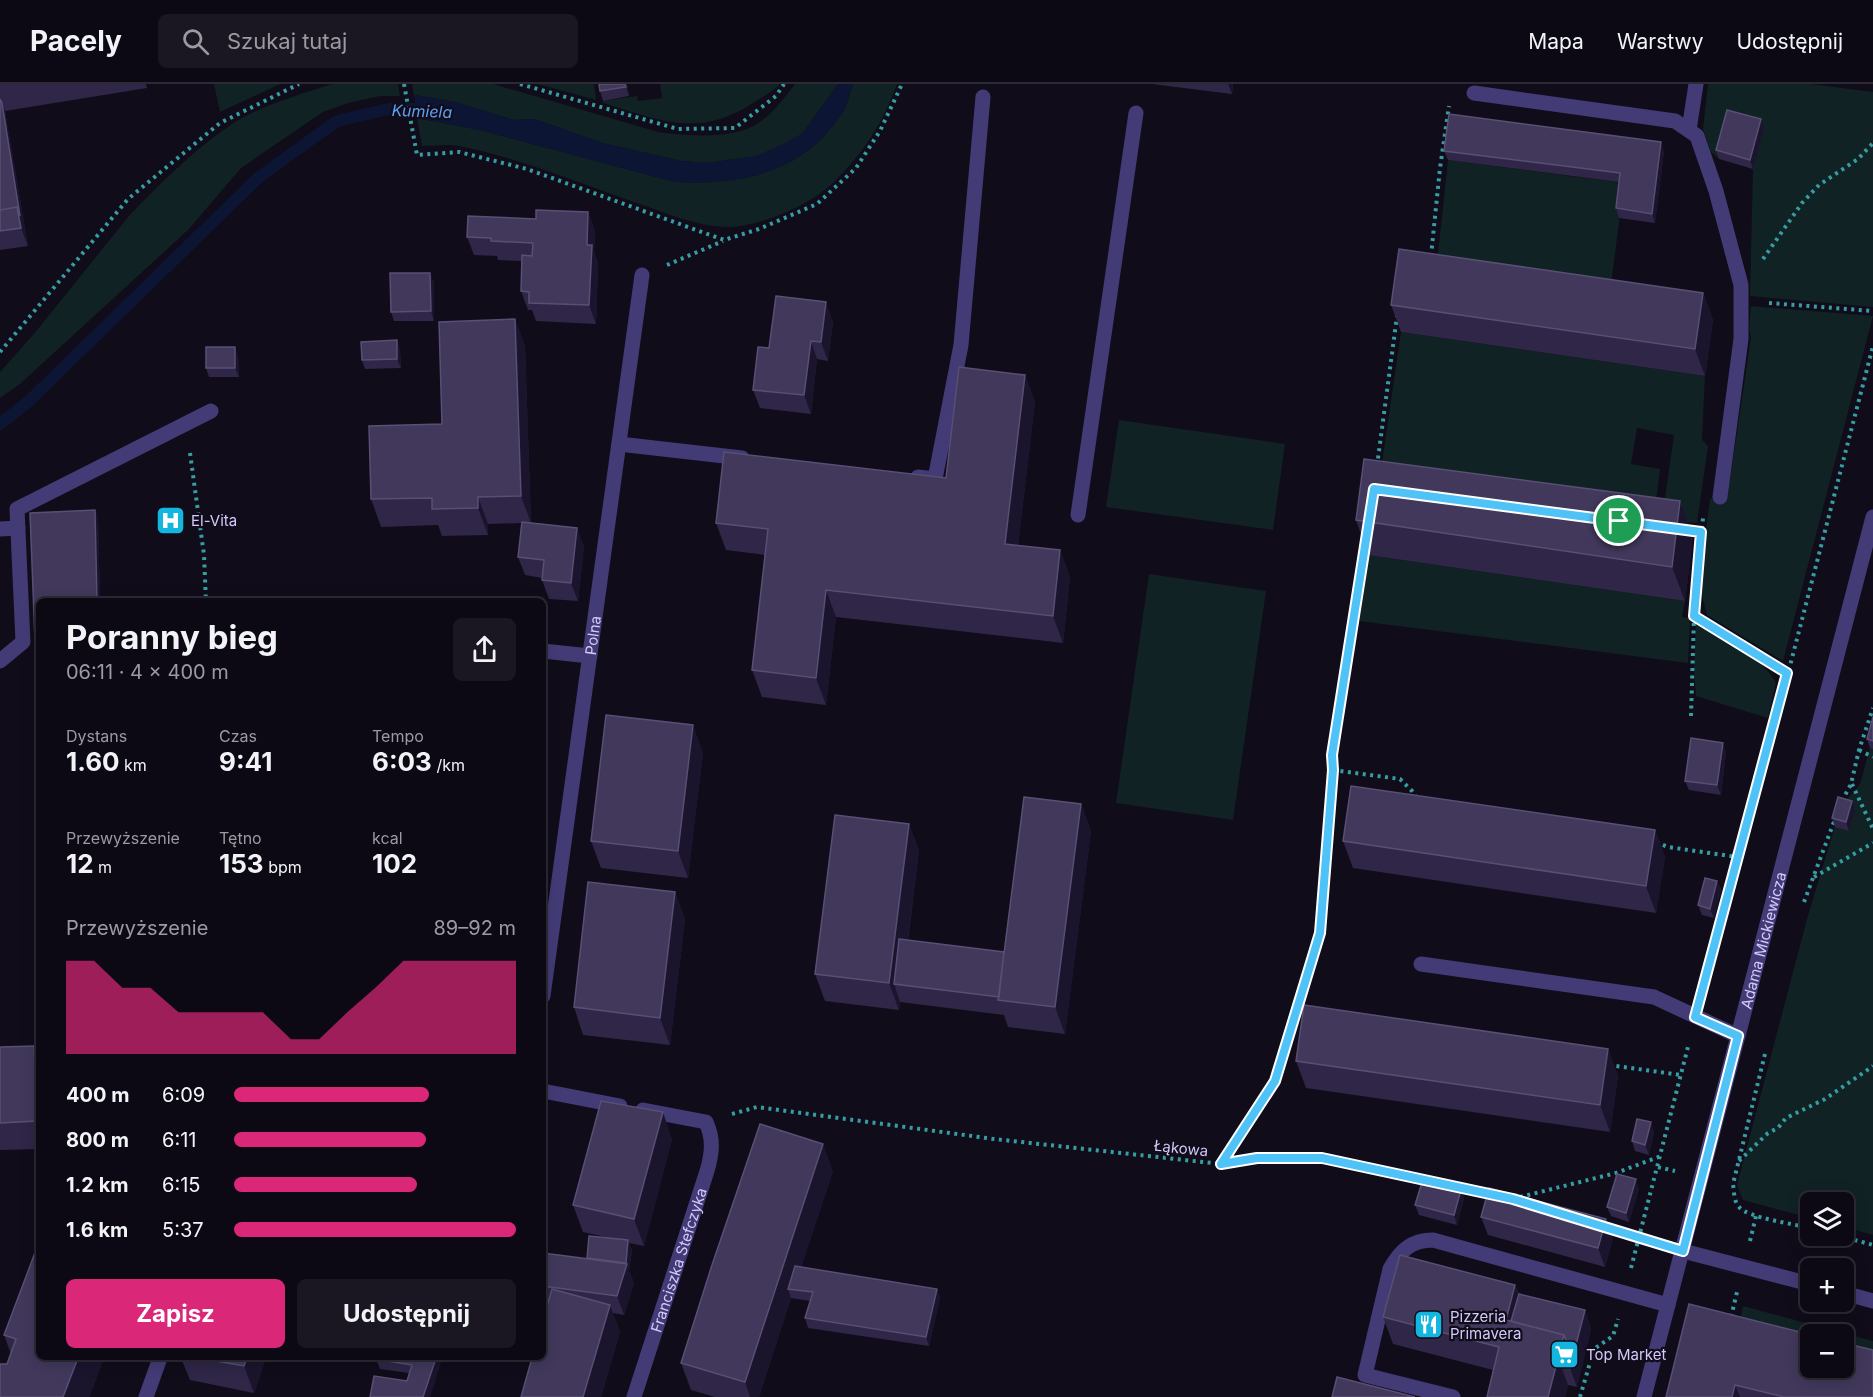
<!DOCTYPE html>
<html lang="pl">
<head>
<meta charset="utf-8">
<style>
	:root { --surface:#0c0914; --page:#1a1722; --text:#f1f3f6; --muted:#9a9aa0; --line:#2c2a34; --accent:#db2777 }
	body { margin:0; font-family:Inter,sans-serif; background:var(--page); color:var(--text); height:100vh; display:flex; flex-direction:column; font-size:22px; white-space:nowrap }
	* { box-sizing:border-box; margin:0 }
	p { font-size:20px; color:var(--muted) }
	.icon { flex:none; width:33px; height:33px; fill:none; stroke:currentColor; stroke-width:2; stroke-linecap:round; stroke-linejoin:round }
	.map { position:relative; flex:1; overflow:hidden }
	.details { position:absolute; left:36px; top:514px; width:510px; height:762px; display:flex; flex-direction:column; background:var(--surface); border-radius:9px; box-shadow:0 3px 15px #0003,0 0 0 2px var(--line) }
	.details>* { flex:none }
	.tools { position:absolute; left:1800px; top:1108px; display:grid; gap:12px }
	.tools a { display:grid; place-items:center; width:54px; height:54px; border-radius:9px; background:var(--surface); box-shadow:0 3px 15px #0003,0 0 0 2px var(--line); font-size:30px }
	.pin { position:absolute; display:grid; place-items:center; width:51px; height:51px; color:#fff; margin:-26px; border:3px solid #fff; border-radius:50%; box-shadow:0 2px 6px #0007 }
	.round { display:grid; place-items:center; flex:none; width:63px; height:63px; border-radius:9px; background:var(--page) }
	.headline { display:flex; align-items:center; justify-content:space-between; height:102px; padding:0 30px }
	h1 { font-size:33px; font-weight:700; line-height:45px }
	.metrics { display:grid; grid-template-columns:repeat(3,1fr); gap:9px; height:102px; padding:6px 30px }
	.metrics div { display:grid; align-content:center }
	.metrics b { font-size:26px; font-weight:700 }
	.metrics small { font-size:16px; font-weight:400 }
	.metrics p { font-size:16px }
	.chart { height:168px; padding:12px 30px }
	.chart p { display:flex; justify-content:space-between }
	.chart svg { width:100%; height:108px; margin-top:6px; fill:var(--accent); opacity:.7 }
	.button { display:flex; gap:12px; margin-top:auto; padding:12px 30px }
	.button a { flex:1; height:69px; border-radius:9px; background:var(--accent); color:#fff; font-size:24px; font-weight:700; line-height:69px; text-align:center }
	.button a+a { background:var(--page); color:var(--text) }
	ul { padding:0 30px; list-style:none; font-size:20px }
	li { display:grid; grid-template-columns:96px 72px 1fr; align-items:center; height:45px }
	li i { height:15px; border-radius:8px; background:var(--accent) }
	header { display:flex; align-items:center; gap:36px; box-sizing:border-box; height:84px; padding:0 30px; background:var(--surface); border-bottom:2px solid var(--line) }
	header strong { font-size:28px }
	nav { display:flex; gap:33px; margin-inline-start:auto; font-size:21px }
	.search { width:420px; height:54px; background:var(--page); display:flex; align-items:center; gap:15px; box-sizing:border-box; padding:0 21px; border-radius:9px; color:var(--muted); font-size:22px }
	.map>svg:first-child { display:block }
</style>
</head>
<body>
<header>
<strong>Pacely</strong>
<div class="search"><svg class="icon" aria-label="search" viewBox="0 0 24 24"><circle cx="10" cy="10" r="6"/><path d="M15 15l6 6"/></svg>Szukaj tutaj</div>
<nav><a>Mapa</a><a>Warstwy</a><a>Udostępnij</a></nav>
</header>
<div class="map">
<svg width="1873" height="1313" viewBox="0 0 1873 1313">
	<rect width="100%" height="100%" fill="#100c1a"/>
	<path fill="#102224" d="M214 0H280L220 28Z
		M332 0H398L400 12H380L348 19 323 28 241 84 188 146 20 300 0 314V288L33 251 129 132C159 100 193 67 229 42 259 22 298 11 332 0Z
		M412 0H493L658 48C686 52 736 56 760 38 774 28 784 14 795 0H838L802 50 782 61 757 72 707 79 682 77 602 59 535 35 514 36 455 18 414 11Z
		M538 0H594L596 16Z
		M660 0H780C773 8 762 13 753 19 698 55 660 36 603 19V17L637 12 638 17 662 14Z
		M853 0H897C884 38 862 71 833 99 810 121 758 144 725 143 695 142 666 129 637 119 579 99 520 74 459 62 447 60 434 62 422 62L417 34 480 46 675 98C743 101 805 89 844 26 848 18 850 8 853 0Z
		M1708 0H1811L1873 8V223L1750 212 1753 85 1764 45 1731 36 1719 75 1711 68 1703 45Z
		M1448 76 1624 99 1611 201 1437 179Z
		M1751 222 1873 232 1783 577 1707 531 1699 500 1710 415 1727 416 1751 253 1749 244Z
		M1401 248 1705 292 1702 356 1708 362 1697 439 1662 435 1674 351 1637 344 1631 380 1660 385 1654 434 1379 399Z
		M1119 336 1285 360 1273 446 1106 423Z
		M1368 471 1685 517 1682 533 1690 534 1688 579 1359 537Z
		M1149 490 1266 507 1233 736 1116 719Z
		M1696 539C1724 556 1760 570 1776 599L1768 634 1696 612 1694 587Z
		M1873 653V1151L1844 1143V1119H1810V1134L1743 1116 1737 1101 1807 835 1841 722 1860 700Z
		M1743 1222 1873 1257V1274L1844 1267V1251H1810L1739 1240Z"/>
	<path fill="#0c1634" d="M838 0H853C850 8 848 18 844 26 805 89 743 101 675 98L480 46 417 34 414 11 455 18 514 36 535 35 602 59 682 77 707 79 757 72 782 61 802 50Z"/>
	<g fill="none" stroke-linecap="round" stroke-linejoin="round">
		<path stroke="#0c1634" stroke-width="12" d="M0 340 29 317 259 93 337 37 389 25H431"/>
		<path stroke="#369ea3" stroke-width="4" stroke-dasharray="3 4.5" stroke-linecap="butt" d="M404 0 417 71 459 68 527 85 724 156 759 145 817 120 856 84 880 47 902 0
			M520 0 678 45 735 44 776 12 784 0
			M1431 172 1440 84 1449 22
			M1763 175 1802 119 1819 101 1858 75 1873 59
			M667 181 723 157
			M1769 219 1873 227
			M0 268 128 115 220 39 299 0
			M190 369 204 471 206 518
			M1377 382 1397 232
			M1687 446 1701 448
			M1694 533 1787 589
			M1691 632 1694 533 1703 434
			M1859 666 1873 673
			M1333 686 1400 695 1412 707 1417 715
			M1852 700 1873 745
			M1842 717 1851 700 1859 666 1873 624
			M1656 758 1668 763 1737 773
			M1814 793 1873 759
			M1804 818 1835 735
			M1702 905 1771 655 1873 262
			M1765 970 1733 1100C1734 1107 1734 1118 1739 1123 1748 1134 1795 1140 1810 1144
			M1609 981 1681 991
			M732 1030 757 1023 994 1055 1221 1080 1257 1074H1322L1492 1110
			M1739 1077 1768 1049 1778 1044 1786 1034 1825 1015 1873 982
			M1221 1080 1275 997 1320 849 1333 686 1332 671 1366 458
			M1658 1083 1675 1087
			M1520 1113 1616 1089 1661 1072
			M1606 1143 1656 1159
			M1840 1152 1873 1161
			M1750 1157 1756 1132
			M1631 1184 1689 959
			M1731 1233 1737 1208
			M1580 1313 1594 1265 1613 1252 1618 1235"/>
		<g stroke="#433b76" stroke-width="15">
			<path d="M1474 9 1675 37 1697 52 1716 107 1741 201V255L1720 413"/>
			<path d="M1689 46 1696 0"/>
			<path d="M619 360 742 374"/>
			<path d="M918 393 935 395 961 261 983 13"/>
			<path d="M1078 431 1136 29"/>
			<path d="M0 445 18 444"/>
			<path d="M543 567 590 572"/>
			<path d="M0 577 23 558 17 425 211 327"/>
			<path d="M1421 880 1654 913 1738 952"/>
			<path id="s1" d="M543 912 642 191"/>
			<path d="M1453 1313 1365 1291 1390 1185C1400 1167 1411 1156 1433 1156L1668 1221"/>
		</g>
		<g stroke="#433b76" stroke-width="15">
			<path d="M543 1007 620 1022"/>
			<path d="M1683 1167 1810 1200"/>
			<path d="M1844 1209 1873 1217"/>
			<path d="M146 1313 160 1274"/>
			<path id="s2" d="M634 1313 707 1087C712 1070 714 1055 706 1038L643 1026"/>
		</g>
		<path stroke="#433b76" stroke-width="15" id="s3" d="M1644 1313 1873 433"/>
	</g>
	<path fill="#2f2648" d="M0 0H146L147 4 5 27 28 162 0 166Z
		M627 0 629 12 603 17 600 7Z
		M1152 0H1233L1232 10Z
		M1764 45 1753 85 1719 75 1716 66Z
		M1444 67H1664L1655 139 1619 134 1616 124 1619 98 1448 76Z
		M588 128 595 147 594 167 598 180 596 240 536 237 532 226H528L521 207 522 177 498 176 497 172 474 171 467 153 536 135Z
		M434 198V237H394L391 228Z
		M1703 209 1713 236 1705 292 1401 248 1391 221Z
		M515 235 525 262 531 439 584 462 578 517 549 515 542 496V494L525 491 518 473 521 439 488 440V451L442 452 438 441 381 443 371 415 442 340Z
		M833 237 828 277 817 275 811 330 760 324 753 306 769 264Z
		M397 256 400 266 401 284 365 285 362 276Z
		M238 272 239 293H209L206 284Z
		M1025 291 1035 318 1018 461 1060 466 1070 493 1063 559 836 533 826 621 762 613 752 586 765 471 726 466 716 439 946 394Z
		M1680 417 1693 452 1685 517 1368 471 1356 436Z
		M95 426 98 435 100 518H39V567L35 557 30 429Z
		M1873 633V665L1870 664 1867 655Z
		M703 668 688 794 601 784 591 757Z
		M1726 668 1721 711 1689 706 1685 697Z
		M1852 717 1855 727 1849 747 1835 743 1832 734Z
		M1081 720 1091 747 1065 950 1008 943 1004 931 900 918 899 926 825 917 815 890 909 740 919 767 908 857 1004 868Z
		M1655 746 1665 773 1656 829 1353 784 1343 757Z
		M1717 797 1721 806 1714 834 1702 831 1698 821Z
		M675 808 685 835 670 961 583 951 574 923Z
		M0 963 39 975V1065L0 1066Z
		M1608 965 1618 992 1610 1048 1306 1004 1296 977Z
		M1654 1048 1649 1071 1635 1067 1632 1057Z
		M672 1055 644 1162 629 1159 632 1166 629 1187 634 1199 624 1231 613 1229 620 1248 601 1313H521L548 1221 543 1220V1169L587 1175 610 1154 583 1148 573 1121Z
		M833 1087 801 1183 937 1205 940 1214 929 1262 808 1244 805 1234 810 1217 791 1214 759 1313H715L691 1306 681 1279Z
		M1639 1105 1629 1138 1611 1132 1607 1123Z
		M1461 1106 1464 1115 1457 1141 1419 1131 1415 1121Z
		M1481 1133 1613 1154 1605 1183 1488 1151Z
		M39 1158V1274H104L89 1313 7 1280 11 1270 4 1251Z
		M1515 1201 1519 1210 1585 1226 1591 1245 1577 1303 1568 1301 1565 1313H1487L1493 1286 1393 1260 1383 1233Z
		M1873 1266V1313H1666Z
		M181 1274H266L254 1309 190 1296Z
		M376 1274H442L430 1313H370L407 1297 409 1289 380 1285 376 1275Z"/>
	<path fill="#1b142d" d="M625 0H627L629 12Z
		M1228 0H1233L1232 10Z
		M2 19 5 27 28 162 21 144 17 123Z
		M1761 35 1764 45 1753 85 1750 76Z
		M1661 58 1664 67 1655 139 1652 130Z
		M588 128 595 147 594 167 598 180 596 240 589 221 587 161Z
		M430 189 434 198V237L431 227Z
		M1703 209 1713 236 1705 292 1695 265Z
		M826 218 833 237 828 277 821 258Z
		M515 235 525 262 531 439 521 412Z
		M397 256 400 266 401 284 397 275Z
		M811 257 817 275 811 330 804 311Z
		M235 263 238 272 239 293 235 284Z
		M1025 291 1035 318 1015 487 1005 460Z
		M478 413 488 440V451L478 424Z
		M1680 417 1693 452 1685 517 1672 483Z
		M95 426 98 435 100 518H97Z
		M577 444 584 462 578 517 571 499Z
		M1060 466 1070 493 1063 559 1053 532Z
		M826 506 836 533 826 621 816 594Z
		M693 641 703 668 688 794 678 767Z
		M1723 659 1726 668 1721 711 1717 701Z
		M1852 717 1855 727 1849 747 1846 738Z
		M1081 720 1091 747 1065 950 1055 923Z
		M909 740 919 767 902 901 894 900 900 918 899 926 889 899Z
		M1655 746 1665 773 1656 829 1646 802Z
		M1717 797 1721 806 1714 834 1710 825Z
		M675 808 685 835 670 961 660 934Z
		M34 962 39 975V1042L37 1037Z
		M1608 965 1618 992 1610 1048 1600 1021Z
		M663 1028 672 1055 644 1162 634 1135Z
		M1651 1038 1654 1048 1649 1071 1645 1061Z
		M823 1060 833 1087 794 1205H788L791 1214 759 1313H750L745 1298Z
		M1636 1095 1639 1105 1629 1138 1626 1129Z
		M1461 1106 1464 1115 1457 1141 1454 1131Z
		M1606 1135 1613 1154 1605 1183 1598 1164Z
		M628 1156 632 1166 629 1187 634 1199 624 1231 617 1212 626 1181V1179Z
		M1515 1201 1525 1228 1510 1244 1506 1236Z
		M937 1205 940 1214 929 1262 926 1253Z
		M610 1221 620 1248 601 1313H583Z
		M1585 1226 1591 1245 1577 1303 1570 1284 1561 1282 1568 1301 1565 1313H1548L1564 1251Z
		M78 1274H104L89 1313H63Z
		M247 1274H266L254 1309 244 1282Z
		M436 1274H442L430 1313H423Z
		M1735 1301 1740 1313H1732Z"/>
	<path fill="#41385b" stroke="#584f74" stroke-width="1.5" d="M599 0H625L626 3 600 7Z
		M0 15 2 19 20 132 17 123 0 126Z
		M1727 26 1761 35 1750 76 1716 66Z
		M1449 30 1661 58 1652 130 1616 124 1620 89 1444 67Z
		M17 123 21 144 0 147V126Z
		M536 126 588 128 587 161H592L589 221 529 219V208L521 207 522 171 532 172 533 159 491 157V154L467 153 468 132 536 135Z
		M1399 165 1703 209 1695 265 1391 221Z
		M390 189H430L431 227 391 228Z
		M776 212 826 218 821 258 811 257 804 311 753 306 758 263 769 264Z
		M515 235 521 412 478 413V424L432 425V414L371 415 369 342 442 340 439 238Z
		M397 256V275L362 276 361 258Z
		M206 263H235V284H206Z
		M959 283 1025 291 1005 460 1060 466 1053 532 826 506 816 594 752 586 768 445 716 439 724 368 946 394Z
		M1364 375 1680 417 1672 483 1356 436Z
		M95 426 97 518H39V557H35L30 429Z
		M522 438 577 444 571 499 542 496 544 476 518 473Z
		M606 631 693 641 678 767 591 757Z
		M1873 633V657L1867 655Z
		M1691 654 1723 659 1717 701 1685 697Z
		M1351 702 1655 746 1646 802 1343 757Z
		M1024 713 1081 720 1055 923 998 916Z
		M1838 713 1852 717 1846 738 1832 734Z
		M835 731 909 740 889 899 815 890Z
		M1705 794 1717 797 1710 825 1698 821Z
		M588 798 675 808 660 934 574 923Z
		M899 855 1004 868 999 913 894 900Z
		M1304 921 1608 965 1600 1021 1296 977Z
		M34 962 37 1037 0 1039V963Z
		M601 1017 663 1028 634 1135 573 1121Z
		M1637 1035 1651 1038 1645 1061 1632 1057Z
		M760 1040 823 1060 745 1298 681 1279 711 1184Z
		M1617 1090 1636 1095 1626 1129 1607 1123Z
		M1423 1095 1461 1106 1454 1131 1415 1121Z
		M1489 1104 1606 1135 1598 1164 1481 1133Z
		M589 1152 628 1156 626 1179 587 1174Z
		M39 1158V1274H78L63 1313H0V1280H7L16 1255 4 1251Z
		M543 1169 627 1180 617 1212 543 1202Z
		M1400 1171 1515 1201 1506 1236 1564 1251 1548 1313H1487L1499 1263 1383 1233Z
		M795 1182 937 1205 926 1253 805 1234 813 1208 788 1205Z
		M552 1205 610 1221 583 1313H521L532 1274H543V1236Z
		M1519 1210 1585 1226 1570 1284 1561 1282 1567 1259 1564 1251 1511 1237Z
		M1689 1220 1812 1251H1810V1284H1844V1259L1873 1266V1313H1784L1735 1301 1732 1313H1666Z
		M200 1274H247L244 1282Z
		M376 1274H436L423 1313H370L374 1292 407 1297 412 1281 376 1275Z
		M1337 1293 1415 1313H1332Z"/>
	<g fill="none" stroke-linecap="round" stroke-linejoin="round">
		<defs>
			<path id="route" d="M1374 405 1701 448 1694 532 1787 589 1695 933 1738 952 1683 1167 1513 1115 1322 1074H1257L1221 1080 1275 997 1320 849 1333 686 1332 671Z"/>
		</defs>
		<use href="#route" stroke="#fff" stroke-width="12"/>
		<use href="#route" stroke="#4fc3f7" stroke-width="8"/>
	</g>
	<defs>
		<symbol id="hospital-square" viewBox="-11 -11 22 22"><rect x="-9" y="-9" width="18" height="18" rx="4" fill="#12b6de" stroke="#100c1a"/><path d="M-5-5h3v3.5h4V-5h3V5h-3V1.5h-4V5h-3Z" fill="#fff"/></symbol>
		<symbol id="restaurant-square" viewBox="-11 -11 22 22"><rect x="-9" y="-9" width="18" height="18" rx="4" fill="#12b6de" stroke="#100c1a"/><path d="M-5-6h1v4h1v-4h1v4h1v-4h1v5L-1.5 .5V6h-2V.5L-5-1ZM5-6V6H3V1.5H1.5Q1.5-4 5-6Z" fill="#fff"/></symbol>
		<symbol id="supermarket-square" viewBox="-11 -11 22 22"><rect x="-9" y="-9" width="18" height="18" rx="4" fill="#12b6de" stroke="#100c1a"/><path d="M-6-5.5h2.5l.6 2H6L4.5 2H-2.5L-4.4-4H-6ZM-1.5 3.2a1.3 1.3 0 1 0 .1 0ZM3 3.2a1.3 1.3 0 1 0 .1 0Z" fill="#fff"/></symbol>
	</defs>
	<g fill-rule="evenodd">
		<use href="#hospital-square" x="154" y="420" width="33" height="33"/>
		<use href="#restaurant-square" x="1412" y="1224" width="33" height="33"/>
		<use href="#supermarket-square" x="1548" y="1254" width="33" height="33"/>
	</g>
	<g text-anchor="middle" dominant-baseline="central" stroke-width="4.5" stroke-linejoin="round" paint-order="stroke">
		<g font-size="15" fill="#d4cafb" stroke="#100c1a" text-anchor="start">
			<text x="191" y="436">El-Vita</text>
			<text x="1450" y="1232">Pizzeria<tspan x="1450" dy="17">Primavera</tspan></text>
			<text x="1586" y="1270">Top Market</text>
		</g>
		<g font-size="15" fill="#d4cafb" stroke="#100c1a">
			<text stroke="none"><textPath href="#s1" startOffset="364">Polna</textPath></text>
			<text stroke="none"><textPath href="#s3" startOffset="472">Adama Mickiewicza</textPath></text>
			<text transform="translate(1181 1064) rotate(6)">Łąkowa</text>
			<text stroke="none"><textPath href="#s2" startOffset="144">Franciszka Stefczyka</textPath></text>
		</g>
		<g font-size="16" font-style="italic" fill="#60a0f2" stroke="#100c1a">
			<text transform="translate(422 27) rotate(2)">Kumiela</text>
		</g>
	</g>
</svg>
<div class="tools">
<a><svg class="icon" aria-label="layers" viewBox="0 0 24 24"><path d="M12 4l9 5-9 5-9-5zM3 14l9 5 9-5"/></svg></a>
<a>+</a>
<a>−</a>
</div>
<div class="pin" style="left:1619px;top:437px;background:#1e9e55"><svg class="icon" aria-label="arrive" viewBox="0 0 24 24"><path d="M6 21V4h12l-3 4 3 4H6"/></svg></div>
<section class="details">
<div class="headline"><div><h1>Poranny bieg</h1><p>06:11 · 4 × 400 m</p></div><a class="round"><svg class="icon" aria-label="share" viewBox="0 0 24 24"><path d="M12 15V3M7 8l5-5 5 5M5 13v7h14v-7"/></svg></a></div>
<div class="metrics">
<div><p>Dystans</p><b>1.60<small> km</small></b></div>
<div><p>Czas</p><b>9:41</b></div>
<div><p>Tempo</p><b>6:03<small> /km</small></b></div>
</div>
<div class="metrics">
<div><p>Przewyższenie</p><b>12<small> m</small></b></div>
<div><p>Tętno</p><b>153<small> bpm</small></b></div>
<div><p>kcal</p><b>102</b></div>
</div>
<div class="chart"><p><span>Przewyższenie</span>89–92 m</p>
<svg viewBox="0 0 160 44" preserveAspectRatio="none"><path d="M0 44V6L10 6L20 17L30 17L40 27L50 27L60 27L70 27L80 38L90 38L100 27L110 17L120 6L130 6L140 6L150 6L160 6V44z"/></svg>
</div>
<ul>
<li><b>400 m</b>6:09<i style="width:69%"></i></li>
<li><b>800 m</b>6:11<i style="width:68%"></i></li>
<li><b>1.2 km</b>6:15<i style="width:65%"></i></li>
<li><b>1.6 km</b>5:37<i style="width:100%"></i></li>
</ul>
<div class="button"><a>Zapisz</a><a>Udostępnij</a></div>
</section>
</div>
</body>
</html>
